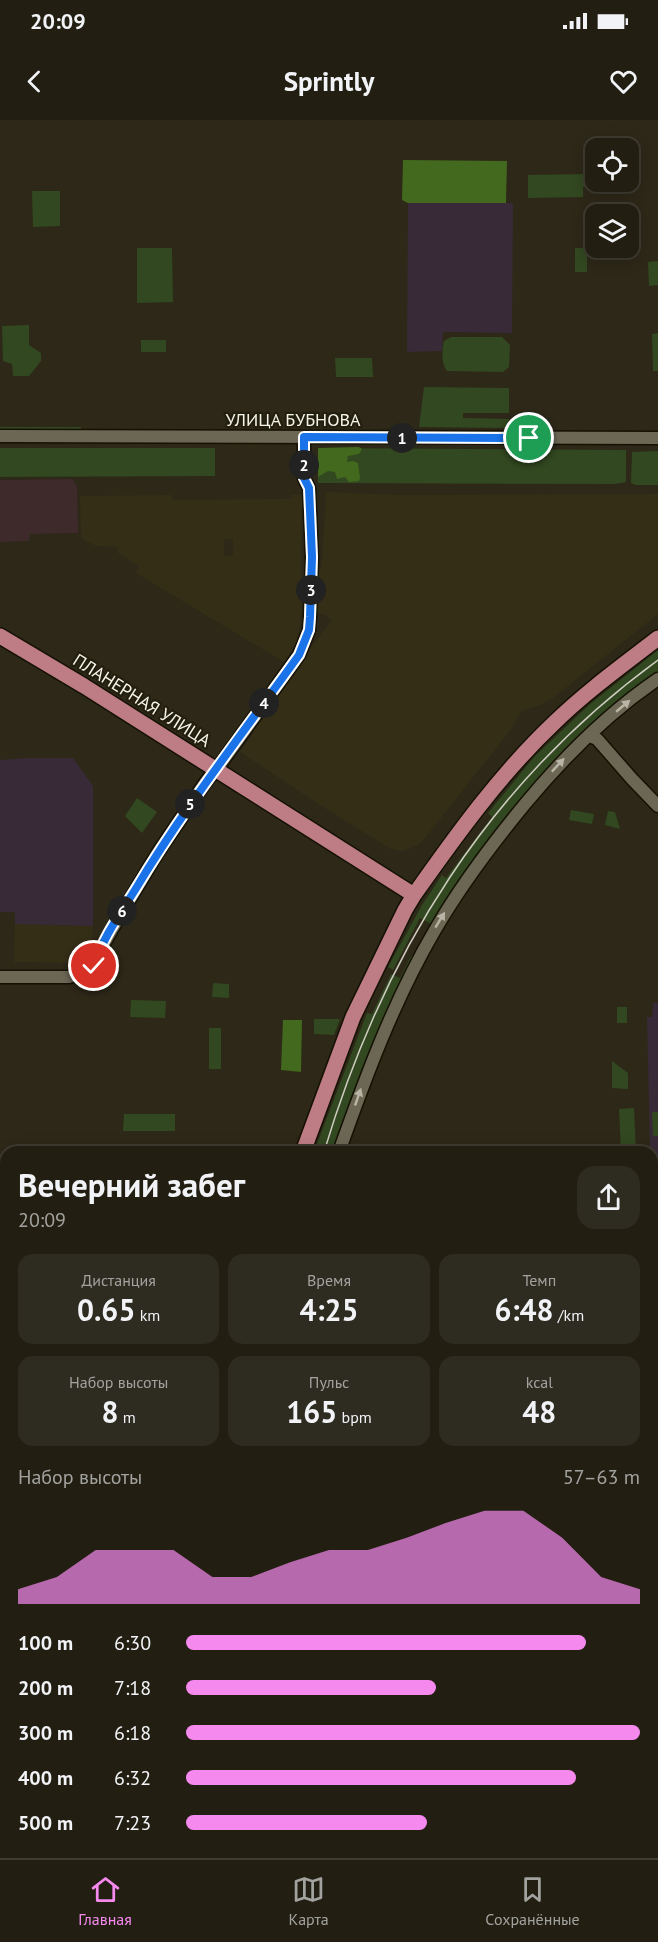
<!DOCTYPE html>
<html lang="ru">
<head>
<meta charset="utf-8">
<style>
	:root { --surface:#221e12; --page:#2e2b20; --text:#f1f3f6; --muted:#a2a29f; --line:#3f3c32; --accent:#f589ee }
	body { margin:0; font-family:"PT Sans",sans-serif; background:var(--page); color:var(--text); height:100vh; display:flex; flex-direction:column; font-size:22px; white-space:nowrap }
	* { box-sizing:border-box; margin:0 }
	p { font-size:20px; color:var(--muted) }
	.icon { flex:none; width:33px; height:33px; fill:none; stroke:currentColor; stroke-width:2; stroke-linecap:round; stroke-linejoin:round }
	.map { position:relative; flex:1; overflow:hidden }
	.details { position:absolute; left:0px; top:1026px; width:658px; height:712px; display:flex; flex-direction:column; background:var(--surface); border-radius:18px 18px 0 0; box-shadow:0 3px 15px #0003,0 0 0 2px var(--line) }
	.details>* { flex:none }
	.controls { position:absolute; left:585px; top:18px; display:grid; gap:12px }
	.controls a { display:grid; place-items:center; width:54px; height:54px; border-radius:12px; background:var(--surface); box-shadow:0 3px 15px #0003,0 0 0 2px var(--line); font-size:30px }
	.pin { position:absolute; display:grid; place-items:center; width:51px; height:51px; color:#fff; margin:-26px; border:3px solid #fff; border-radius:50%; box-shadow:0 2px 6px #0007 }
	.km { position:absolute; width:30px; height:30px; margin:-15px; border-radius:50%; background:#222; color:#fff; font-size:16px; line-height:30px; text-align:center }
	.round { display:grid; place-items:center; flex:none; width:63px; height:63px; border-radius:18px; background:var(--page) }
	.summary { display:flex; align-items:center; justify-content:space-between; height:102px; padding:0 18px }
	h1 { font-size:33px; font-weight:700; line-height:45px }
	.stats { display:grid; grid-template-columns:repeat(3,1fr); gap:9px; height:102px; padding:6px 18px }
	.stats div { display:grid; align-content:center; border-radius:15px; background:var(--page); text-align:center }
	.stats b { font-size:30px; font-weight:700 }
	.stats small { font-size:16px; font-weight:400 }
	.stats p { font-size:16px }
	.chart { height:168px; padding:12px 18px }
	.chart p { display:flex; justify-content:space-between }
	.chart svg { width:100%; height:108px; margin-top:6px; fill:var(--accent); opacity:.7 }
	ul { padding:0 18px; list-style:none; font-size:20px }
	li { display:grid; grid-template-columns:96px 72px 1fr; align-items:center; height:45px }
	li i { height:15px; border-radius:8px; background:var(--accent) }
	.status { display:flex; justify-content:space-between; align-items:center; height:42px; padding:0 30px; background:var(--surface); direction:ltr }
	.status svg { height:16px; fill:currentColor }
	header { display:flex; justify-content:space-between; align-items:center; height:78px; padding:0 18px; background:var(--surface); font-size:27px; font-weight:700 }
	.menu { display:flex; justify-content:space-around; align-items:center; height:84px; border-top:2px solid var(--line); background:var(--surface); font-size:16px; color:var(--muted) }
	.menu a { display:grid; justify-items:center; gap:3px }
	.menu .on { color:var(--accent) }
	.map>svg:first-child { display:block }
</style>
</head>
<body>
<div class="status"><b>20:09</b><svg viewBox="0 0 49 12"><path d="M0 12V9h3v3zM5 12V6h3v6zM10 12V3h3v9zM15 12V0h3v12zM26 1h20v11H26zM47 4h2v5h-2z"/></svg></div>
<header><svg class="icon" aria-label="back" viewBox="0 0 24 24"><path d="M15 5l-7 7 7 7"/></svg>Sprintly<svg class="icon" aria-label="heart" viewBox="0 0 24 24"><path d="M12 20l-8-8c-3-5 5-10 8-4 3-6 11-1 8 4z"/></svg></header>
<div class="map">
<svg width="658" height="1738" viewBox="0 0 658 1738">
	<rect width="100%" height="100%" fill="#2d2818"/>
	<path fill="#352e17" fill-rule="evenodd" d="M326 372 403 375 658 374V494L553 578 540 585 521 591 512 608 422 722 409 729 401 731 389 728 317 683 240 632 253 613 249 610 332 500 325 495 316 493 318 452 322 445Z
		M172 375 173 380 291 379 292 375H305V388H301V491L299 510 296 523 284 542 136 453 139 446 118 433V427L96 426 81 418 80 376ZM224 419H233V436H224Z
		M15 804 93 806 92 820 72 843 14 842Z"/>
	<path fill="#392a37" d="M408 83H513L512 213 443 212 442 231 407 232Z
		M26 638H73L93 666V806L15 804V792H0V640Z
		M653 883H658V1057H653L652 1032H650L647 897H652Z
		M653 1393H658V1581H652Z"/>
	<path fill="#3e2a2b" d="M73 359 77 367 78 413 30 414 29 421 0 422V360Z"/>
	<path fill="#324820" d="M588 54V67H583V77L528 78V55Z
		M32 71H60V106L33 107Z
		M137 128H172L173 182 137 183Z
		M575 128H587V152H575Z
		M658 141V165L649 166 648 142Z
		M29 205V225L41 233V241L29 256H13L12 244 3 241 2 206Z
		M658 213V251H653L652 214Z
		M451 217H502L510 225 509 247 503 252 447 251C441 244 442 230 444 221Z
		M141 220H166V232H141Z
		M335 238H372L373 257H336Z
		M424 267 509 268V293H463V298L509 299V308L419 307Z
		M0 307H81V312H0Z
		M0 328H215V356L0 357Z
		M318 328 626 330V362L615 364 318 363Z
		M658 331V365H636L631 363 632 332Z
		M658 530V555L574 626 433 805 420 798 393 850 388 847 422 785 442 755 446 758 492 697 488 693 535 636 589 585Z
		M137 678 157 692 142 713 125 696Z
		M571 690 594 694 592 704 569 700Z
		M608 691 615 692 620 709 605 705Z
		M411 836 415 838 337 1032H316L315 1029 367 893 372 894 391 854 400 858Z
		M213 863 229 864V878L212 877Z
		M131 880 166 881 165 898 130 897Z
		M617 887H627V903H617Z
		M314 899H340L334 915 314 914Z
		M209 908H221V949H209Z
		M612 941 628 953V969L612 968Z
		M634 988 636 1032H621L619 989Z
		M652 992H658V1016H653Z
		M124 994H175V1011H123Z
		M653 1634H658V1683H653Z"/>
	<path fill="#42691d" d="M403 40 507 41 506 83H408L402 80Z
		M359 327 362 329 359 334 348 336 347 342 353 341 358 343 360 358 359 361 349 362 345 357 337 359 335 352 328 351 318 357V328Z
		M283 900H302L301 952 281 950Z"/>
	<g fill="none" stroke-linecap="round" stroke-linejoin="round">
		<defs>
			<path id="minor" d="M0 316 658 318
				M589 616 597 619 632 659 658 686
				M0 857H69L81 854 94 846 97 836 111 811 157 734 205 663 224 639 299 535 309 510 310 497 312 437 309 368 304 358V317
				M339 1032C366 956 394 880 435 810 461 765 492 724 525 684 564 637 608 593 658 559
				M652 1149H658
				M652 1623H658
				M228 1738V1732"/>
			<path id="major" d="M0 516 84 566 414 775
				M303 1032 353 897 405 790 414 775C457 714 501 653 555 602 587 571 623 545 658 518
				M0 1677 6 1679
				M652 1693H658
				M192 1738V1732"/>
		</defs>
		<use href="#minor" stroke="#151103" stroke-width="15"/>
		<use href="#major" stroke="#151103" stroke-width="18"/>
		<use href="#minor" stroke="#6c6755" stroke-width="12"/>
		<use href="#major" stroke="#be7d85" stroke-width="15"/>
		<path stroke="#ceccc0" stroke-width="1.5" d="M324 1032C384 832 488 664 658 540
			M205 1738V1732"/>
	</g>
	<defs><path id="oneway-solid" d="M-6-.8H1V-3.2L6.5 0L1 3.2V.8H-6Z" transform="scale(1.5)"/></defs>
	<g fill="#b8b5a6">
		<use href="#oneway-solid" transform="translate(623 586) rotate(-40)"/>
		<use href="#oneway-solid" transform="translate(558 645) rotate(-47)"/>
		<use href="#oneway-solid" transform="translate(440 800) rotate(-59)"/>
		<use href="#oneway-solid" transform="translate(358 977) rotate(-71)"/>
	</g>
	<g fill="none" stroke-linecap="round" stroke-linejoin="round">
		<defs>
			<path id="route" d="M94 846C102 819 120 794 135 770 184 688 243 613 299 535L309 510 310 497 312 437 309 368 304 358V317L529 318"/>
		</defs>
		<use href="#route" stroke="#fff" stroke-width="12"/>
		<use href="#route" stroke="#1a73e8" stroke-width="8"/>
	</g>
	<g text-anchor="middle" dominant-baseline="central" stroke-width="4.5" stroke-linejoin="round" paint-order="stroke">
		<g font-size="18" fill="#f6f4e9" stroke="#231f0f">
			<text x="293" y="299">УЛИЦА БУБНОВА</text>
			<text transform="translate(142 580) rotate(32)">ПЛАНЕРНАЯ УЛИЦА</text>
		</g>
	</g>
</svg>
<div class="controls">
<a><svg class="icon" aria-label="locate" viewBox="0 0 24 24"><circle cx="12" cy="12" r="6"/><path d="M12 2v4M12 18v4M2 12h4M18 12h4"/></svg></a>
<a><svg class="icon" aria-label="layers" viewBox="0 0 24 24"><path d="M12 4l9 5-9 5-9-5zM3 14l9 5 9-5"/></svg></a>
</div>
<div class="pin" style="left:529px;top:318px;background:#1e9e55"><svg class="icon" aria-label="arrive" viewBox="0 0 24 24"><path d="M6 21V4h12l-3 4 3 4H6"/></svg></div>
<div class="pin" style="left:94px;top:846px;background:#d93025"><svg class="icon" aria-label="check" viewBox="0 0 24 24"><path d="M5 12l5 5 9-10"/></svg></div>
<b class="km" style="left:402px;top:318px">1</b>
<b class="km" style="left:304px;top:345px">2</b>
<b class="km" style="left:311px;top:470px">3</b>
<b class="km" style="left:264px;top:583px">4</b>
<b class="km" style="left:190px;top:684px">5</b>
<b class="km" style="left:122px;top:791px">6</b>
<section class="details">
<div class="summary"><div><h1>Вечерний забег</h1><p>20:09</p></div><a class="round"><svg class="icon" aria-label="share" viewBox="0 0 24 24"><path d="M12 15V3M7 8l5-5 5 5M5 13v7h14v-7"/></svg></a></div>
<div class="stats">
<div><p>Дистанция</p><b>0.65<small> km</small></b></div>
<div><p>Время</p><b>4:25</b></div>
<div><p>Темп</p><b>6:48<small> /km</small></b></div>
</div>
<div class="stats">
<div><p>Набор высоты</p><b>8<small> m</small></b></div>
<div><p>Пульс</p><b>165<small> bpm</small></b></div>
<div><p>kcal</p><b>48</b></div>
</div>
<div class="chart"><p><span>Набор высоты</span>57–63 m</p>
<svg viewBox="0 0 160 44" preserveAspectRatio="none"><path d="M0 44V38L10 33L20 22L30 22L40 22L50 33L60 33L70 27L80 22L90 22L100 17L110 11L120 6L130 6L140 17L150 33L160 38V44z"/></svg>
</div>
<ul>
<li><b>100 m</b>6:30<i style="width:88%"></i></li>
<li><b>200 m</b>7:18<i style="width:55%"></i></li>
<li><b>300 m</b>6:18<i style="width:100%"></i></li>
<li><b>400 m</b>6:32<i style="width:86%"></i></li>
<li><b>500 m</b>7:23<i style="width:53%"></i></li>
</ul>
</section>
</div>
<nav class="menu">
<a class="on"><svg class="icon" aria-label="home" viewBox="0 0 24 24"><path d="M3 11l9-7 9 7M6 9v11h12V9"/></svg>Главная</a>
<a><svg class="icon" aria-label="map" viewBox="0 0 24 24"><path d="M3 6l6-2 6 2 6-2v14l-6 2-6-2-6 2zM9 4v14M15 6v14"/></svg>Карта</a>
<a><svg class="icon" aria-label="saved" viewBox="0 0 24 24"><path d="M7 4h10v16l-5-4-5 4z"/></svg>Сохранённые</a>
</nav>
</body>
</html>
